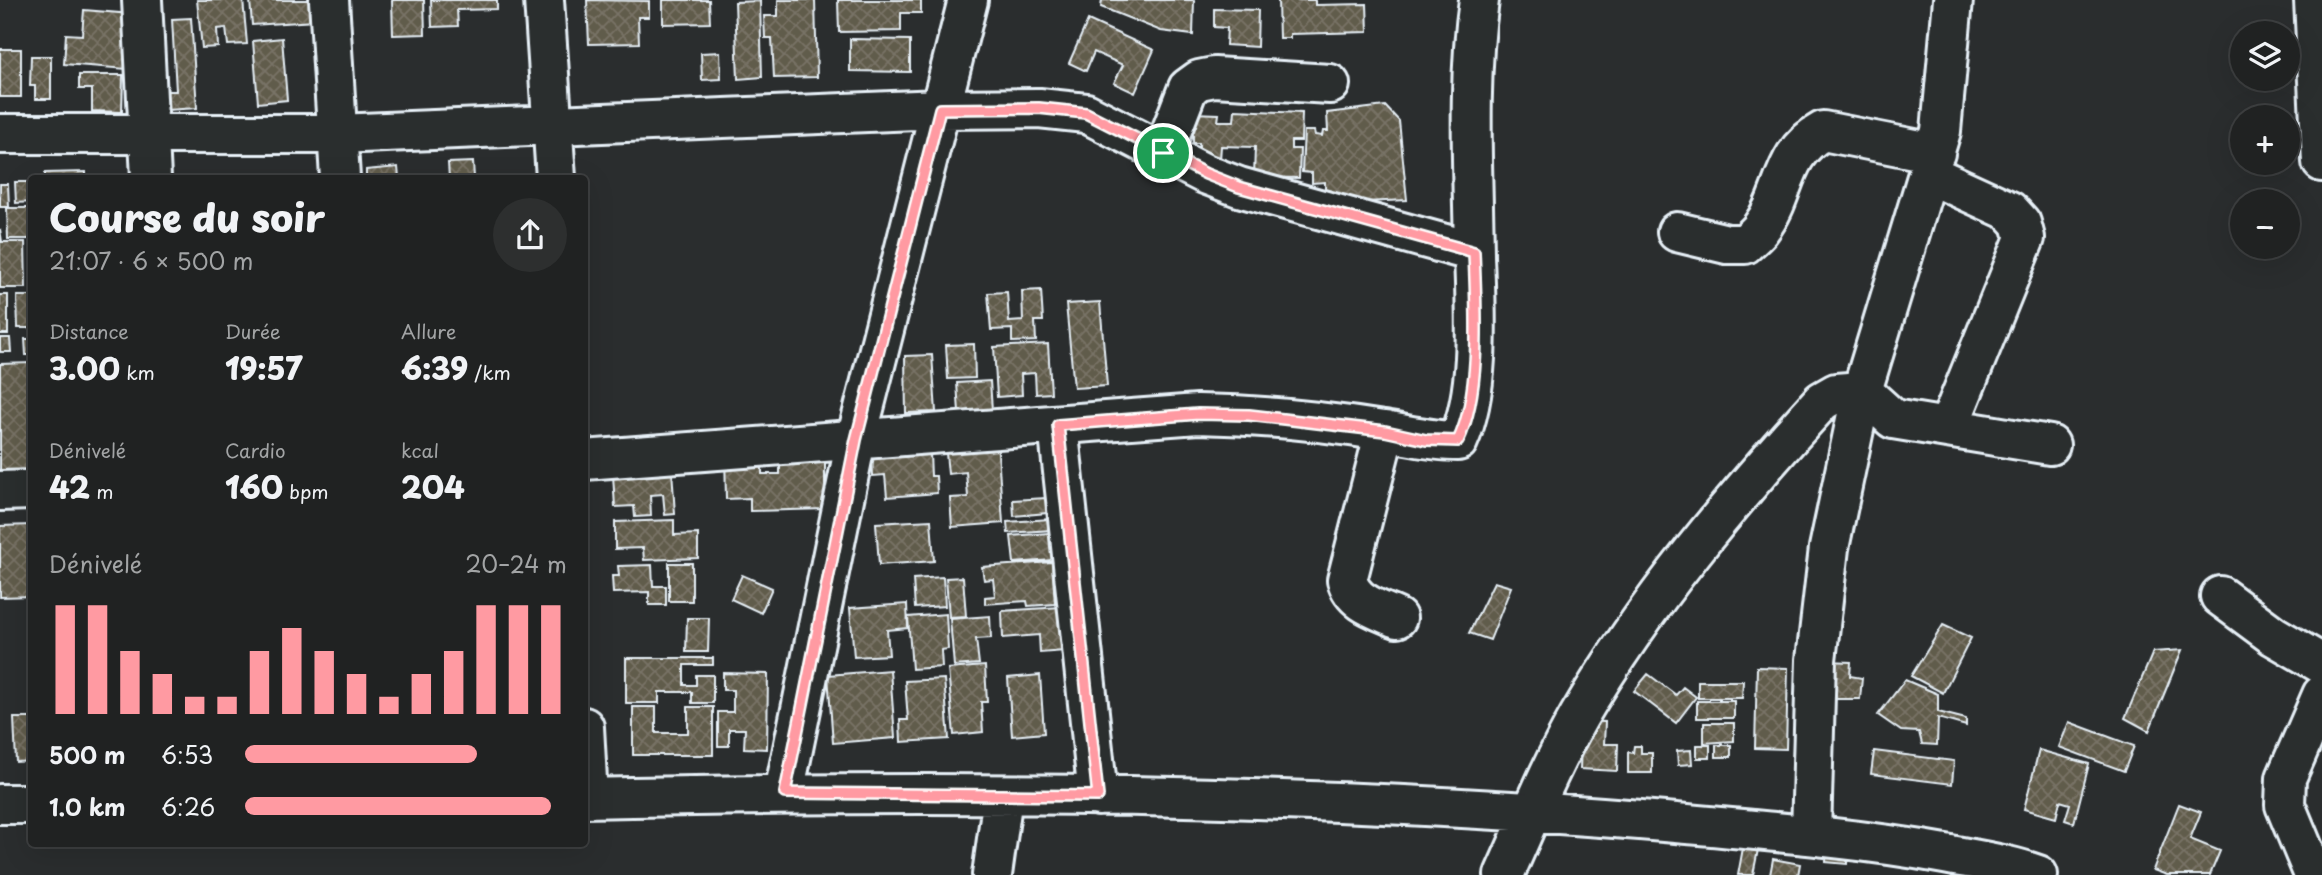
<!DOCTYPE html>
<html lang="fr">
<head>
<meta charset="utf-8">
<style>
	:root { --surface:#202222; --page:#2d2f2f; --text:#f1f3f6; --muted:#a2a4a5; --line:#3d3f40; --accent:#ff9aa2 }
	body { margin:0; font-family:"Playpen Sans",sans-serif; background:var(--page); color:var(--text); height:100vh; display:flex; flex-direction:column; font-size:26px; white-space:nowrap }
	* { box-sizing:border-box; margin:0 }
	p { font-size:23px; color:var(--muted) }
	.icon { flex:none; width:38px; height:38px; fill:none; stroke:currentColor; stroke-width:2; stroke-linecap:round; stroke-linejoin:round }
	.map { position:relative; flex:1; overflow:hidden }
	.sheet { position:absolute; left:28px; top:175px; width:560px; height:672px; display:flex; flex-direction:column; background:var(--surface); border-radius:7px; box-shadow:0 7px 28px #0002,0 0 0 2px var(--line) }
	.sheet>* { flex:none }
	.tools { position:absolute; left:2230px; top:21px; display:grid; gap:14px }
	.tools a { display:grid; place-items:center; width:70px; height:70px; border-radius:50%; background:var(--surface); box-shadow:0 7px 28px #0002,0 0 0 2px var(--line); font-size:35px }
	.pin { position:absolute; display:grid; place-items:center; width:60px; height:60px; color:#fff; margin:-30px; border:4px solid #fff; border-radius:50%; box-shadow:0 2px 7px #0007 }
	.round { display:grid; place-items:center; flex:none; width:74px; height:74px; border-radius:37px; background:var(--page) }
	.head { display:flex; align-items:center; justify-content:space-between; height:119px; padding:0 21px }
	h1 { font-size:38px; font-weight:800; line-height:52px }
	.stats { display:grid; grid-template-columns:repeat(3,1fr); gap:10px; height:119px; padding:7px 21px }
	.stats div { display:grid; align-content:center }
	.stats b { font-size:30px; font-weight:800 }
	.stats small { font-size:19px; font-weight:400 }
	.stats p { font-size:19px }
	.chart { height:196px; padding:14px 21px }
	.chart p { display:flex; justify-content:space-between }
	.chart svg { width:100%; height:126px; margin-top:7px; stroke:var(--accent); stroke-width:6 }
	ul { padding:0 21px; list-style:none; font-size:23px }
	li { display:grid; grid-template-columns:112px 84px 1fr; align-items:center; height:52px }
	li i { height:18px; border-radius:9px; background:var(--accent) }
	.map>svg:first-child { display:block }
</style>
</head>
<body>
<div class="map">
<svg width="2322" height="875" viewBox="0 0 2322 875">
	<defs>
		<pattern id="building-cross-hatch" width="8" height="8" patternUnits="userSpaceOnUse" patternTransform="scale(1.75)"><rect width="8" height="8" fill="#615b4b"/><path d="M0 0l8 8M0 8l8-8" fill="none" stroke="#787366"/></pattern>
	</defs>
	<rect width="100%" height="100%" fill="#2a2d2e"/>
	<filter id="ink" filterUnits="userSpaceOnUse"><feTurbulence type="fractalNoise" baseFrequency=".0143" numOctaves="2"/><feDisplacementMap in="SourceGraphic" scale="14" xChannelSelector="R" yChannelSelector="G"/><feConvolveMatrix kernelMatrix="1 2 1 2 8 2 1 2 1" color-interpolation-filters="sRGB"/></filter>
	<g filter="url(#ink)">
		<path fill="url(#building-cross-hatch)" stroke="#e8f1f8" stroke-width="2" d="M197 0H243L247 44 228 45 226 28 217 29 218 47 202 48Z
			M250 0H314L315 21 252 25Z
			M392 0H424L425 34 393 35Z
			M431 0H497V9L457 10 458 26 432 27Z
			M587 0 649 1V17H638L639 43 589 44Z
			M663 0H709L710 23 663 24Z
			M778 0H815L817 77 774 78 772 38H765L764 16H778Z
			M838 0H921V13H901V31L839 32Z
			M1102 0H1194L1193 35 1161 31 1101 7Z
			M1278 0H1315V5L1367 4 1368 32 1290 34V38H1279Z
			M760 1 762 77 738 79 735 2Z
			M1214 9 1258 10 1257 47 1226 45 1227 28 1214 27Z
			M84 10 131 14 127 69 64 64 66 34 82 35Z
			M191 18 197 108 167 110 166 91H176L172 19Z
			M1088 20 1154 50 1135 93 1114 83 1123 65 1094 52 1086 71 1069 63Z
			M282 38 287 100 258 103 253 41Z
			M850 39 910 40V72L850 71Z
			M0 49H21V97H0Z
			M720 52 721 79 702 80 701 53Z
			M31 56H51V99H35V86H30Z
			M79 75H123L122 112 92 111V89H79Z
			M1385 106 1399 121 1407 200 1342 203V195L1325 191V182L1312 183V173L1302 172 1304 131H1314L1315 135 1322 136 1323 131H1328L1327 113Z
			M1235 110 1302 113 1301 141H1291V149H1300L1299 178 1254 177 1255 147 1221 146 1220 160H1199V143H1193V113L1219 114 1218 121H1234Z
			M473 162 474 178H449L448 163Z
			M398 167 399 178H366V170Z
			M86 172V178H45V173Z
			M15 182H32V202L16 203Z
			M0 184H8L9 207H0Z
			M7 208H31V239H8Z
			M0 229 2 242H25L26 288H0Z
			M1041 290 1043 321H1035L1036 341 1012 342V329L991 330 988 293 1007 292 1009 322 1023 321 1022 291Z
			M0 295H8V334H0Z
			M17 296H32V328H18Z
			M1100 302 1107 386 1074 388 1066 304Z
			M0 338H10L11 352H0Z
			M25 339H32V355H26Z
			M974 344 975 378 948 379 946 345Z
			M1048 344 1051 393 1036 394 1035 373 1021 374 1022 395 997 397 994 347Z
			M932 355 936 412 906 413 905 356Z
			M32 363V472L0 473V364Z
			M990 381 992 410 959 412 957 383Z
			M997 439 1003 523 952 527 950 498 968 497 966 472 948 474 945 443Z
			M825 452V509L750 511V498L726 499 725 453H762V474H780V453Z
			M930 453 931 476H936L937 493 887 497 885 475 873 476 872 457Z
			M672 470 675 514 665 515 663 494 650 495 651 516 635 517 634 506 615 507 613 475Z
			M1046 498 1047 513 1014 516 1013 500Z
			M1050 519 1051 530 1008 533 1007 522Z
			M674 520V535L698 534V558L644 560 643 548 615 549V522Z
			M931 520 934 561 879 565 876 523Z
			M32 525V596L0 597V526Z
			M1063 532 1065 559 1014 563 1011 536Z
			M1052 562 1055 604 1028 606 1027 601 985 604V597L995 596 993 579 984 580 982 567Z
			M669 563H692V601H669Z
			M652 565 653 586H666V605H649V592L613 593 612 576H619L618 566Z
			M742 575 772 588 761 613 731 599Z
			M943 577 945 606 915 608 913 579Z
			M963 577 966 616 949 617 946 578Z
			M1494 582 1511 587 1490 640 1469 633Z
			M907 604 908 628 887 630 889 655 854 657 850 608Z
			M1061 607 1064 651 1040 653 1039 635 1003 638 1002 611Z
			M946 614 948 649 941 650 942 667 912 669 908 617Z
			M990 616 991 638 976 639 979 664 954 666 950 619Z
			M687 618H709L708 652H686Z
			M1943 625 1971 638 1943 693 1911 676Z
			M2182 650 2149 731 2125 718 2153 652Z
			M626 658H713V665H684V685H696V675H713V703H692V692H659V703H626Z
			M1827 661 1851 662 1850 676 1862 678 1860 699H1824Z
			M985 666 987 702H981L983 732 954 735 948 669Z
			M1757 667 1788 668 1786 749 1755 748Z
			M890 670 895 738 833 743 828 675Z
			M723 673 768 674 767 749 744 748 745 729H729V746H718V712H733V690H723Z
			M1648 674 1676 695 1683 687 1696 697 1676 723 1634 691Z
			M1040 675 1044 733 1012 736 1008 678Z
			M944 679 949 739 901 742 900 720H908L905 681Z
			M1905 680 1938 694V712L1966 719V726L1938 718 1937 745 1922 744 1919 732 1901 731 1878 715Z
			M1698 681H1743L1742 698H1698Z
			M1697 701H1734V718H1697Z
			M633 707H656V733H688V707H713V755H633Z
			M14 718H32V761L16 762Z
			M1582 721 1605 722 1604 744H1618L1617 771 1580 769Z
			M2069 722 2134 746 2124 771 2059 747Z
			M1704 723H1734V741L1704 743Z
			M1697 745H1710V758H1697Z
			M1716 745H1731V757H1716Z
			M1634 746H1641V753H1652V773H1628V752L1633 753Z
			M1691 750 1692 764 1678 765 1677 751Z
			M2039 750 2089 764 2074 823 2065 820 2070 804 2060 801 2056 818 2024 809Z
			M1874 751 1954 761 1952 784 1871 774Z
			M2179 804 2201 812 2190 839 2220 851 2210 875H2167L2153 870Z
			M1745 837 1760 839 1753 875H1738Z
			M1827 845H1848L1847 864 1826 862Z
			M1773 859 1800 864 1798 875H1770Z"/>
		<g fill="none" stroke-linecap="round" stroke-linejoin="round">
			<defs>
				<path id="minor" d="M142 0 151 178
					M329 0 340 178
					M544 0 556 178
					M2314 0 2322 162
					M0 134H337L940 109 1039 108 1086 113 1205 174 1239 187 1474 252
					M1163 153 1188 88 1199 80 1214 77 1330 84
					M1929 174 2010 211 2021 223 2025 238 1948 428
					M1677 232 1727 244H1745C1750 239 1757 234 1761 228 1787 194 1780 154 1823 131L1935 153
					M1058 425 1098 796
					M1385 431 1347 580C1353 603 1377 609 1397 618
					M584 460 1198 414C1260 415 1322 421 1383 431 1409 435 1431 441 1458 441 1481 391 1476 311 1474 256 1473 172 1467 84 1479 0
					M0 491 32 490
					M2220 596 2274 636 2322 664
					M584 727 588 798
					M784 793 856 440 968 0
					M584 798C948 790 1314 792 1676 823 1766 831 1856 838 1945 854 1976 860 2008 864 2038 875
					M0 804H32
					M1811 834 1816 660 1829 548 1862 391 1941 131 1953 0
					M992 875 1003 796
					M1504 875C1528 822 1550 767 1579 716 1646 601 1733 499 1822 401L1836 393 1862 391 1893 419 2050 445
					M2314 875 2285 805 2286 778 2322 695"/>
			</defs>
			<use href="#minor" stroke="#e8f1f8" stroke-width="44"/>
			<use href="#minor" stroke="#2a2d2e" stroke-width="38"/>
		</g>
	</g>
	<g fill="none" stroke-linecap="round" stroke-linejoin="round" filter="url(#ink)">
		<defs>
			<path id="route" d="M1039 108 1086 113 1206 174 1239 187 1474 252C1476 307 1482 391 1458 441L1426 440 1385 431 1249 415 1198 414 1058 425 1098 796 785 793 856 440 940 109Z"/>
		</defs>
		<use href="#route" stroke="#fff" stroke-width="14"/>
		<use href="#route" stroke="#ff9aa2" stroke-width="9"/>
	</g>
</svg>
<div class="tools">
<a><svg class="icon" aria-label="layers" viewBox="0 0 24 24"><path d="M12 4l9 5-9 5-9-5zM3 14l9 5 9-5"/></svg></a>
<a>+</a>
<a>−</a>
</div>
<div class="pin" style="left:1163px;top:153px;background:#1e9e55"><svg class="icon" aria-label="arrive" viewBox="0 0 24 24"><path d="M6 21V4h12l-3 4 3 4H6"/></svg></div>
<section class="sheet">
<div class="head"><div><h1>Course du soir</h1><p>21:07 · 6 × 500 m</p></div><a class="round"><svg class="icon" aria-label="share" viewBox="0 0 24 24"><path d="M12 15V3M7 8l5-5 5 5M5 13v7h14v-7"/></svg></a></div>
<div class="stats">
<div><p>Distance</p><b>3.00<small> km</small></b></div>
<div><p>Durée</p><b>19:57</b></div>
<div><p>Allure</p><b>6:39<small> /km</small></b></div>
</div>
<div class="stats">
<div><p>Dénivelé</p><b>42<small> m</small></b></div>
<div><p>Cardio</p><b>160<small> bpm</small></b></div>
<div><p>kcal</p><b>204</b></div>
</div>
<div class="chart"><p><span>Dénivelé</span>20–24 m</p>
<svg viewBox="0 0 160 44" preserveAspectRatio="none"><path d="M5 44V6M15 44V6M25 44V22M35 44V30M45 44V38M55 44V38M65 44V22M75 44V14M85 44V22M95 44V30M105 44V38M115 44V30M125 44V22M135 44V6M145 44V6M155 44V6"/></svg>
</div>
<ul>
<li><b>500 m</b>6:53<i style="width:72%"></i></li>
<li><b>1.0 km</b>6:26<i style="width:95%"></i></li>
</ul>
</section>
</div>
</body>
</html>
